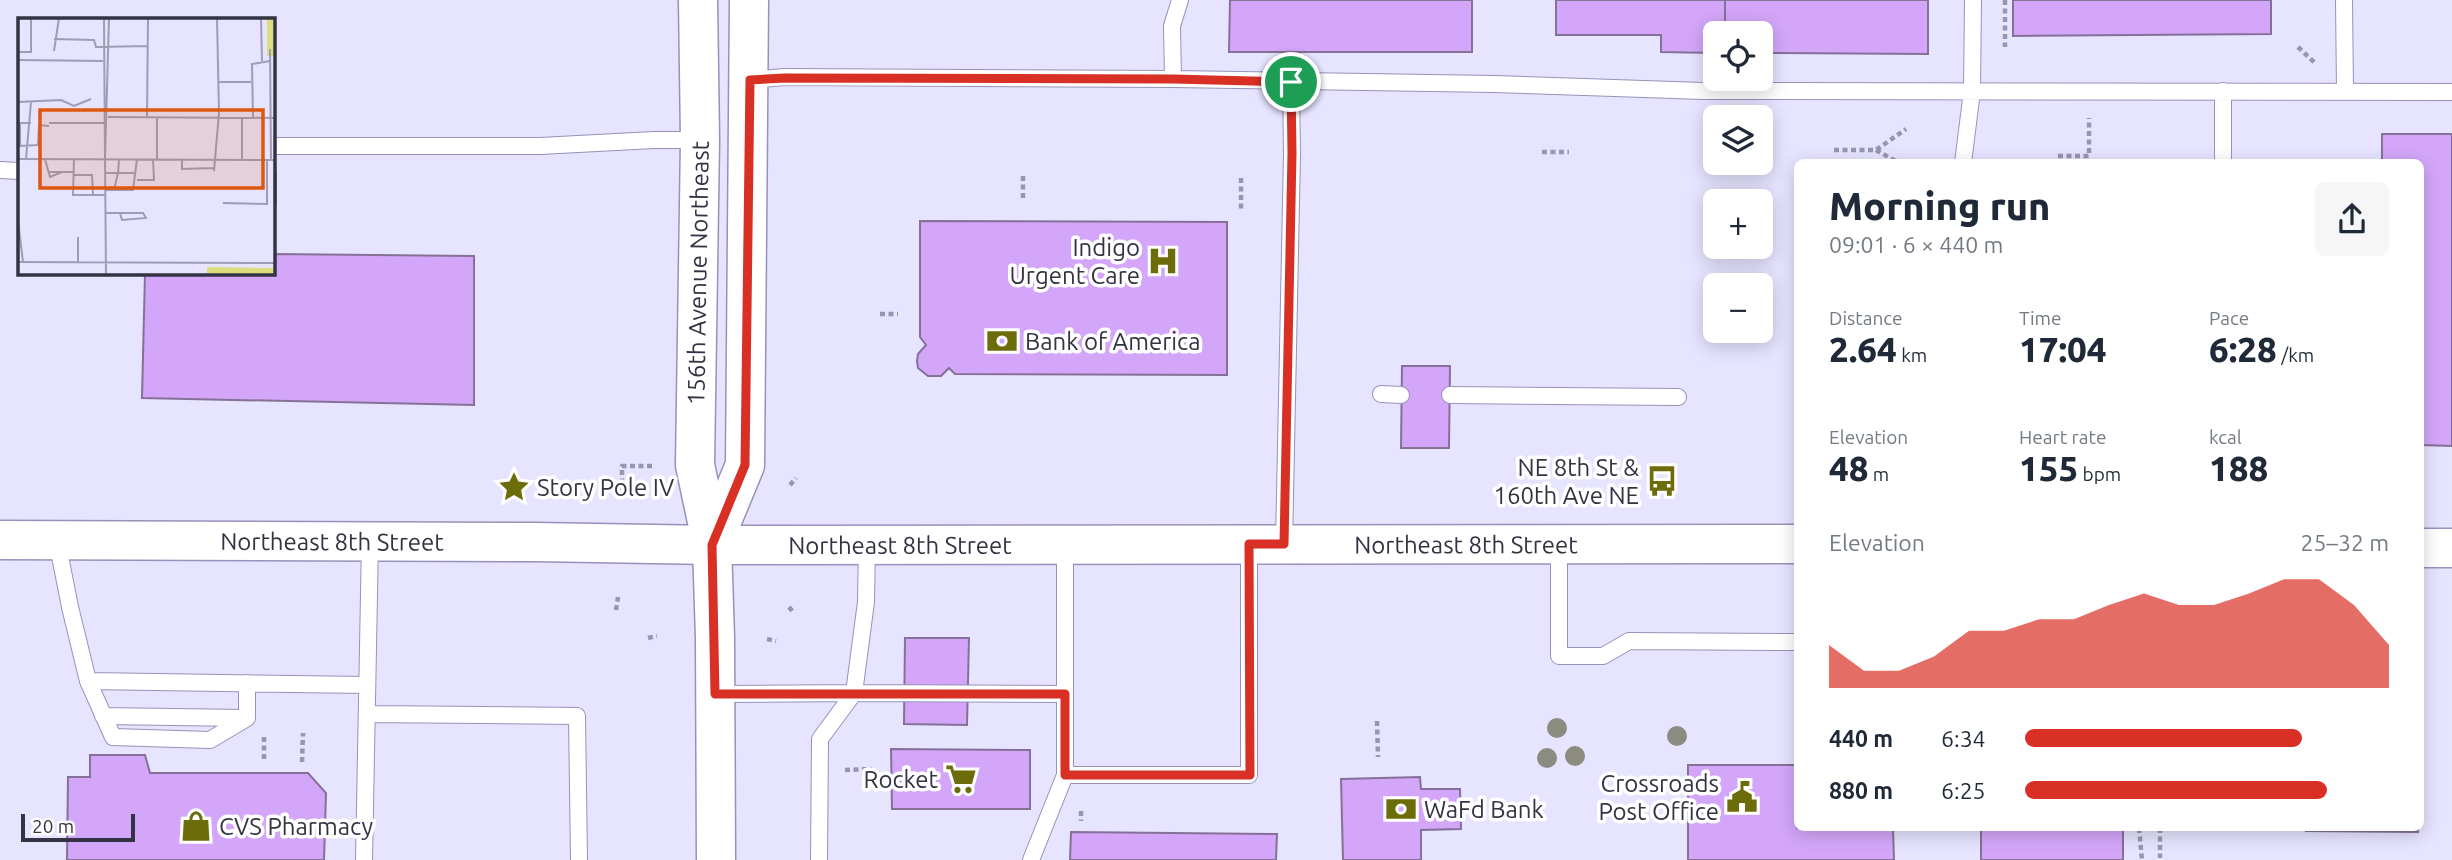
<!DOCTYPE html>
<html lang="en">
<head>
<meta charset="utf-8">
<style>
	:root { --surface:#fff; --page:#f6f6f7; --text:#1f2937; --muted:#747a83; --accent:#d93025 }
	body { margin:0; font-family:Ubuntu,sans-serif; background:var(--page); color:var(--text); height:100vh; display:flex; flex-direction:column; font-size:26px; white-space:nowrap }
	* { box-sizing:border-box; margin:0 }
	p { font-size:23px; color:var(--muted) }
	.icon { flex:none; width:38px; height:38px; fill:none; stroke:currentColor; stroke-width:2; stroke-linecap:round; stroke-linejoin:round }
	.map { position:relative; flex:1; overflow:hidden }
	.side { position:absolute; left:1794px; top:159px; width:630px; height:672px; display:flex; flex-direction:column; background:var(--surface); border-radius:10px; box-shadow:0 4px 18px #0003 }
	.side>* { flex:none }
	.fabs { position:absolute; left:1703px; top:21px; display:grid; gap:14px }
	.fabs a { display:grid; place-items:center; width:70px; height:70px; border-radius:10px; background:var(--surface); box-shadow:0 4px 18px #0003; font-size:35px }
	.scale { position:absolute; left:21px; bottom:18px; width:114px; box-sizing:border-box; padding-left:7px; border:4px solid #343344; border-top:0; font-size:19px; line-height:24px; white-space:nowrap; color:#343344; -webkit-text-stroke:5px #fff; paint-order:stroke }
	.pin { position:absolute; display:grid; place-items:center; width:60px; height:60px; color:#fff; margin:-30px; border:4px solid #fff; border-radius:50%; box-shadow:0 2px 7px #0007 }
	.round { display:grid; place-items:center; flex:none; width:74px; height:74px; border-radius:10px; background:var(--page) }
	.overview { display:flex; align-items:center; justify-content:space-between; height:119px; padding:0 35px }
	h1 { font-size:38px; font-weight:800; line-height:52px }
	.metrics { display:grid; grid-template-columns:repeat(3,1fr); gap:10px; height:119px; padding:7px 35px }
	.metrics div { display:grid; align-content:center }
	.metrics b { font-size:35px; font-weight:800 }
	.metrics small { font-size:19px; font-weight:400 }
	.metrics p { font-size:19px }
	.chart { height:196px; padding:14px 35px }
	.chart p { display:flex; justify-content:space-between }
	.chart svg { width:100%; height:126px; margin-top:7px; fill:var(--accent); opacity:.7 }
	ul { padding:0 35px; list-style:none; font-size:23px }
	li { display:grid; grid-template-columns:112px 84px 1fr; align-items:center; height:52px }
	li i { height:18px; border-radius:9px; background:var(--accent) }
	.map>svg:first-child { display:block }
</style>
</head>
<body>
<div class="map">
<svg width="2452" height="860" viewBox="0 0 2452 860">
	<rect width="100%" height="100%" fill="#e6e4ff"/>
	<path fill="#d4a6f9" stroke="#857197" stroke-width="2" d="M1230 0H1472V52H1229Z
		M1556 0H1928V54L1760 53V33H1715V53L1661 52V35H1556Z
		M1725 0H1928V54L1760 53V33H1725Z
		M2013 0H2271V34L2013 36Z
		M2382 134H2452V446L2420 445V163H2382Z
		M920 221 1227 222V375L955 374 949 368 941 376H928L918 368 917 361 918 354 926 345 920 337Z
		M273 254 474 256V405L142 398 145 273H273Z
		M1402 366H1450L1449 448H1401Z
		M905 638H969L967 725 904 724Z
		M891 749 1030 750V809H892Z
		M90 755H145L150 773H308L326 793 324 860H67L68 777H90Z
		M90 755H145L150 773H308L326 793 324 860H67L68 777H90Z
		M1688 765H1797V828H1893L1894 860H1688Z
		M1420 777 1421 789H1460L1461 829 1421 830V860H1343L1341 779Z
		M1981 828H2123V860H1981Z
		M2306 828H2418V832L2306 831Z
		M1071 832 1277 834 1276 860H1070Z"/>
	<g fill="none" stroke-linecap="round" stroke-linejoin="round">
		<defs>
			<path id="service" d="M2344 0 2345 91
				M1173 79 1172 26 1180 0
				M750 80 784 77 1173 79 1494 84 1704 91 2452 92
				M2223 91V163
				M273 146H540L654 140H700
				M1963 163 1972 91 1973 0
				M0 170 19 171
				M1381 394 1401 395
				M1450 395 1678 397
				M57 541 70 607 88 681 113 737 210 740 247 718V683
				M1284 544 1292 154 1291 82
				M1559 544V656H1603L1629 641 1797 642
				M88 681 367 685
				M715 694 854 693 866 602 867 545
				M367 714 577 716 579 860
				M103 716 244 718
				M1065 775H1249V544
				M364 860 370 541
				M819 860 820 739 854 693 1065 694
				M1031 860 1065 775V545"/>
			<path id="tertiary" d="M712 545 715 638 716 860"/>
			<g id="secondary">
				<path d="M698 0 700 140 695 465 712 545"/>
				<path id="s1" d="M0 540 535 542 712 545 1797 544"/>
				<path d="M712 545 745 465 749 0"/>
				<path d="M2420 548H2452"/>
			</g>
		</defs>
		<use href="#service" stroke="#9692bb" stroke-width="18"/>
		<use href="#tertiary" stroke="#9692bb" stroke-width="41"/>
		<use href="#secondary" stroke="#9692bb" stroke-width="41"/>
		<path stroke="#9896ad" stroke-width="4.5" stroke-dasharray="5 3.5" stroke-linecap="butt" d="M2005 0V47
			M2298 47 2315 63
			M1834 150H1876L1906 129
			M1876 150 1899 163
			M1542 152H1569
			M2058 156H2089V118
			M1023 176V201
			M1241 178V210
			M880 314H898
			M790 485 796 478
			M622 492V466H652
			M789 607 793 612
			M616 610 618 597
			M648 638 657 636
			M767 639 776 641
			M1377 721 1378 757
			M264 737V760
			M302 762 303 733
			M845 770 872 769
			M1081 811V821
			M2139 828 2142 860
			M2160 828V858"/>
		<use href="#service" stroke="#fff" stroke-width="16"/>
		<use href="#tertiary" stroke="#fff" stroke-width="38"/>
		<use href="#secondary" stroke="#fff" stroke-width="38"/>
	</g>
	<g fill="#8c8b80">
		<circle cx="1557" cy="728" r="10"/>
		<circle cx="1677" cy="736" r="10"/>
		<circle cx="1575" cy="756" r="10"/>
		<circle cx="1547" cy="758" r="10"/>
	</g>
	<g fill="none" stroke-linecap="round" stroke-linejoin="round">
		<defs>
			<path id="route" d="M784 78 1173 79 1291 82 1292 154 1284 544H1249L1250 775H1065V694H715L712 545 745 465 750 80Z"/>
		</defs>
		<use href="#route" stroke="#fff" stroke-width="14"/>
		<use href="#route" stroke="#d93025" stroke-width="9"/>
	</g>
	<defs>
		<symbol id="hospital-bare" viewBox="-9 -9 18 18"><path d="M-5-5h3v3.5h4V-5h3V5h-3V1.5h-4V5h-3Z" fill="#6d6c0a" stroke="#fff" stroke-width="2.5" paint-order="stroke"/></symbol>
		<symbol id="bank-bare" viewBox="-9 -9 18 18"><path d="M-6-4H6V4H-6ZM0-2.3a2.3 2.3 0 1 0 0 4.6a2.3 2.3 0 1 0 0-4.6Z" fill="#6d6c0a" stroke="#fff" stroke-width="2.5" paint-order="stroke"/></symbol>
		<symbol id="bus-bare" viewBox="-9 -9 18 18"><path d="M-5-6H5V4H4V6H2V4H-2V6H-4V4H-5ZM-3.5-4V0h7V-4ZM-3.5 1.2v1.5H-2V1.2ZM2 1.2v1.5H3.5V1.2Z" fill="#6d6c0a" stroke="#fff" stroke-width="2.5" paint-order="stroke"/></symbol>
		<symbol id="sight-bare" viewBox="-9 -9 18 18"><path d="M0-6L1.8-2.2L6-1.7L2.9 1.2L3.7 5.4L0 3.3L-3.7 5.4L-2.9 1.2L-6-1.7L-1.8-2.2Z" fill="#6d6c0a" stroke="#fff" stroke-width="2.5" paint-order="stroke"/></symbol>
		<symbol id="supermarket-bare" viewBox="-9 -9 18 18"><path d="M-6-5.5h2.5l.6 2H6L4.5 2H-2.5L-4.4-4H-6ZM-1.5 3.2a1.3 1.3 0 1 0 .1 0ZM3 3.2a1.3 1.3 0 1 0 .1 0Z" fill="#6d6c0a" stroke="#fff" stroke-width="2.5" paint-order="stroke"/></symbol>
		<symbol id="civic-bare" viewBox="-9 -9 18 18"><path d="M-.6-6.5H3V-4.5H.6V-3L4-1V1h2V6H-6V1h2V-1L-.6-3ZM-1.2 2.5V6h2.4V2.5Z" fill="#6d6c0a" stroke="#fff" stroke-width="2.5" paint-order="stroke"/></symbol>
		<symbol id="shop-bare" viewBox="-9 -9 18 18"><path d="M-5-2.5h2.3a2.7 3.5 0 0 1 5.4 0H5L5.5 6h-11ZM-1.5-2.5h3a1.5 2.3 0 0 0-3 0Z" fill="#6d6c0a" stroke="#fff" stroke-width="2.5" paint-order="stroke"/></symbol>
	</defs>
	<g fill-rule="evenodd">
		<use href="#hospital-bare" x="1141" y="239" width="44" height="44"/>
		<use href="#bank-bare" x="980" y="319" width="44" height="44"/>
		<use href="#bus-bare" x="1640" y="459" width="44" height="44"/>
		<use href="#sight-bare" x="492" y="465" width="44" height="44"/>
		<use href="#supermarket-bare" x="939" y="757" width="44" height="44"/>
		<use href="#civic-bare" x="1720" y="775" width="44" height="44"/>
		<use href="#bank-bare" x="1379" y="787" width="44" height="44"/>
		<use href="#shop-bare" x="174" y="804" width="44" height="44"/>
	</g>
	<g text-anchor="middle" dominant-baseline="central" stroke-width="7" stroke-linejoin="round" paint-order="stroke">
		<g font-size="24" fill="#343344" stroke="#fff" text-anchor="end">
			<text x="1140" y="247">Indigo<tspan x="1140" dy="28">Urgent Care</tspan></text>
			<text x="1025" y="341" text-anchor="start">Bank of America</text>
			<text x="1639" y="467">NE 8th St &amp;<tspan x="1639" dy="28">160th Ave NE</tspan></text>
			<text x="537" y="487" text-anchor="start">Story Pole IV</text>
			<text x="938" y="779">Rocket</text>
			<text x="1719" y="783">Crossroads<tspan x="1719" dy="28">Post Office</tspan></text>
			<text x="1424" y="809" text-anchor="start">WaFd Bank</text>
			<text x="219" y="826" text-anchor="start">CVS Pharmacy</text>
		</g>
		<g font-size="24" fill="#343344" stroke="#fff">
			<text transform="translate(698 273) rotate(-89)">156th Avenue Northeast</text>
			<text stroke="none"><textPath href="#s1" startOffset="332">Northeast 8th Street</textPath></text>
			<text stroke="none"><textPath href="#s1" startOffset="1466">Northeast 8th Street</textPath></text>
			<text stroke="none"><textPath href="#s1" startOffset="900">Northeast 8th Street</textPath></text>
		</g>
	</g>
	<g transform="translate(18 18)">
		<rect width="257" height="257" fill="#e6e4ff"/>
		<path d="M249 0H257V38H249ZM189 249 257 250V257H189Z" fill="#dcdd7e"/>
		<path fill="none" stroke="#9f9db4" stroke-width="2" d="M86 0 87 141M243 0 244 43M36 21 76 22 78 29 130 28M252 31 253 142M36 33 41 0M0 34H13V0M0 42 85 43M201 64H233M0 84 43 82 56 88 73 81M90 99 258 100M129 99 130 0M235 100 234 46 252 43M31 105H86M2 127V105H13M0 128 20 127 21 107 31 108M0 141 258 142M8 141 13 84M27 141 32 159 44 154M56 141 55 177H87M87 141 88 257M87 141 91 0M139 141V99M164 141V151L196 150M224 142V100M258 152V188M196 153 201 95 199 0M30 154H55M87 155H100L101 142M55 157H74L75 177M119 162H136L135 141M87 172H115L119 141M96 172 100 155H118M205 185 249 186V142M87 195H125L128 200 104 202 102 195M0 203 5 244M60 219V244M0 244 258 245"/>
		<path fill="#df570f" fill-opacity="0.15" stroke="#df570f" stroke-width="3.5" d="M22 92H245V170H22Z"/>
		<rect width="257" height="257" fill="none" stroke="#343344" stroke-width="3.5"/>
	</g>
</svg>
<div class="fabs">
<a><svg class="icon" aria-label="locate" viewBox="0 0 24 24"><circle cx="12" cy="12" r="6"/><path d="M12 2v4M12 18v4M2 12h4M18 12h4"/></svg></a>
<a><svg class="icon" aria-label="layers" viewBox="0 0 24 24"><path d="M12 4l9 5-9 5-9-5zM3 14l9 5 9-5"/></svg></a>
<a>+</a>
<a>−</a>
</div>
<div class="scale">20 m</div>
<div class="pin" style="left:1291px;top:82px;background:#1e9e55"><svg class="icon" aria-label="arrive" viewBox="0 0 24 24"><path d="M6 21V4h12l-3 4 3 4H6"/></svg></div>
<section class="side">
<div class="overview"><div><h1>Morning run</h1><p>09:01 · 6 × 440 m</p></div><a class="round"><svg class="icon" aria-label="share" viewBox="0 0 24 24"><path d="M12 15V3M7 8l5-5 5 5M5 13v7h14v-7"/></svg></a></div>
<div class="metrics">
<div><p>Distance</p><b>2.64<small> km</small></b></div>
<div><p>Time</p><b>17:04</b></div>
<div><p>Pace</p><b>6:28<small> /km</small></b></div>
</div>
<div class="metrics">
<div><p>Elevation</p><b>48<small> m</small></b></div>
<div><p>Heart rate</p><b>155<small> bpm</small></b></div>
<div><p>kcal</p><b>188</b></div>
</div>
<div class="chart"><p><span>Elevation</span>25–32 m</p>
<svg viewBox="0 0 160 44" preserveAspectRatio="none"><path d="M0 44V29L10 38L20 38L30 33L40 24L50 24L60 20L70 20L80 15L90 11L100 15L110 15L120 11L130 6L140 6L150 15L160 29V44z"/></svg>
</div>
<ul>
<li><b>440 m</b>6:34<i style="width:76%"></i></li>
<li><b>880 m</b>6:25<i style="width:83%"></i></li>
</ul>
</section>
</div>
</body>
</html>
